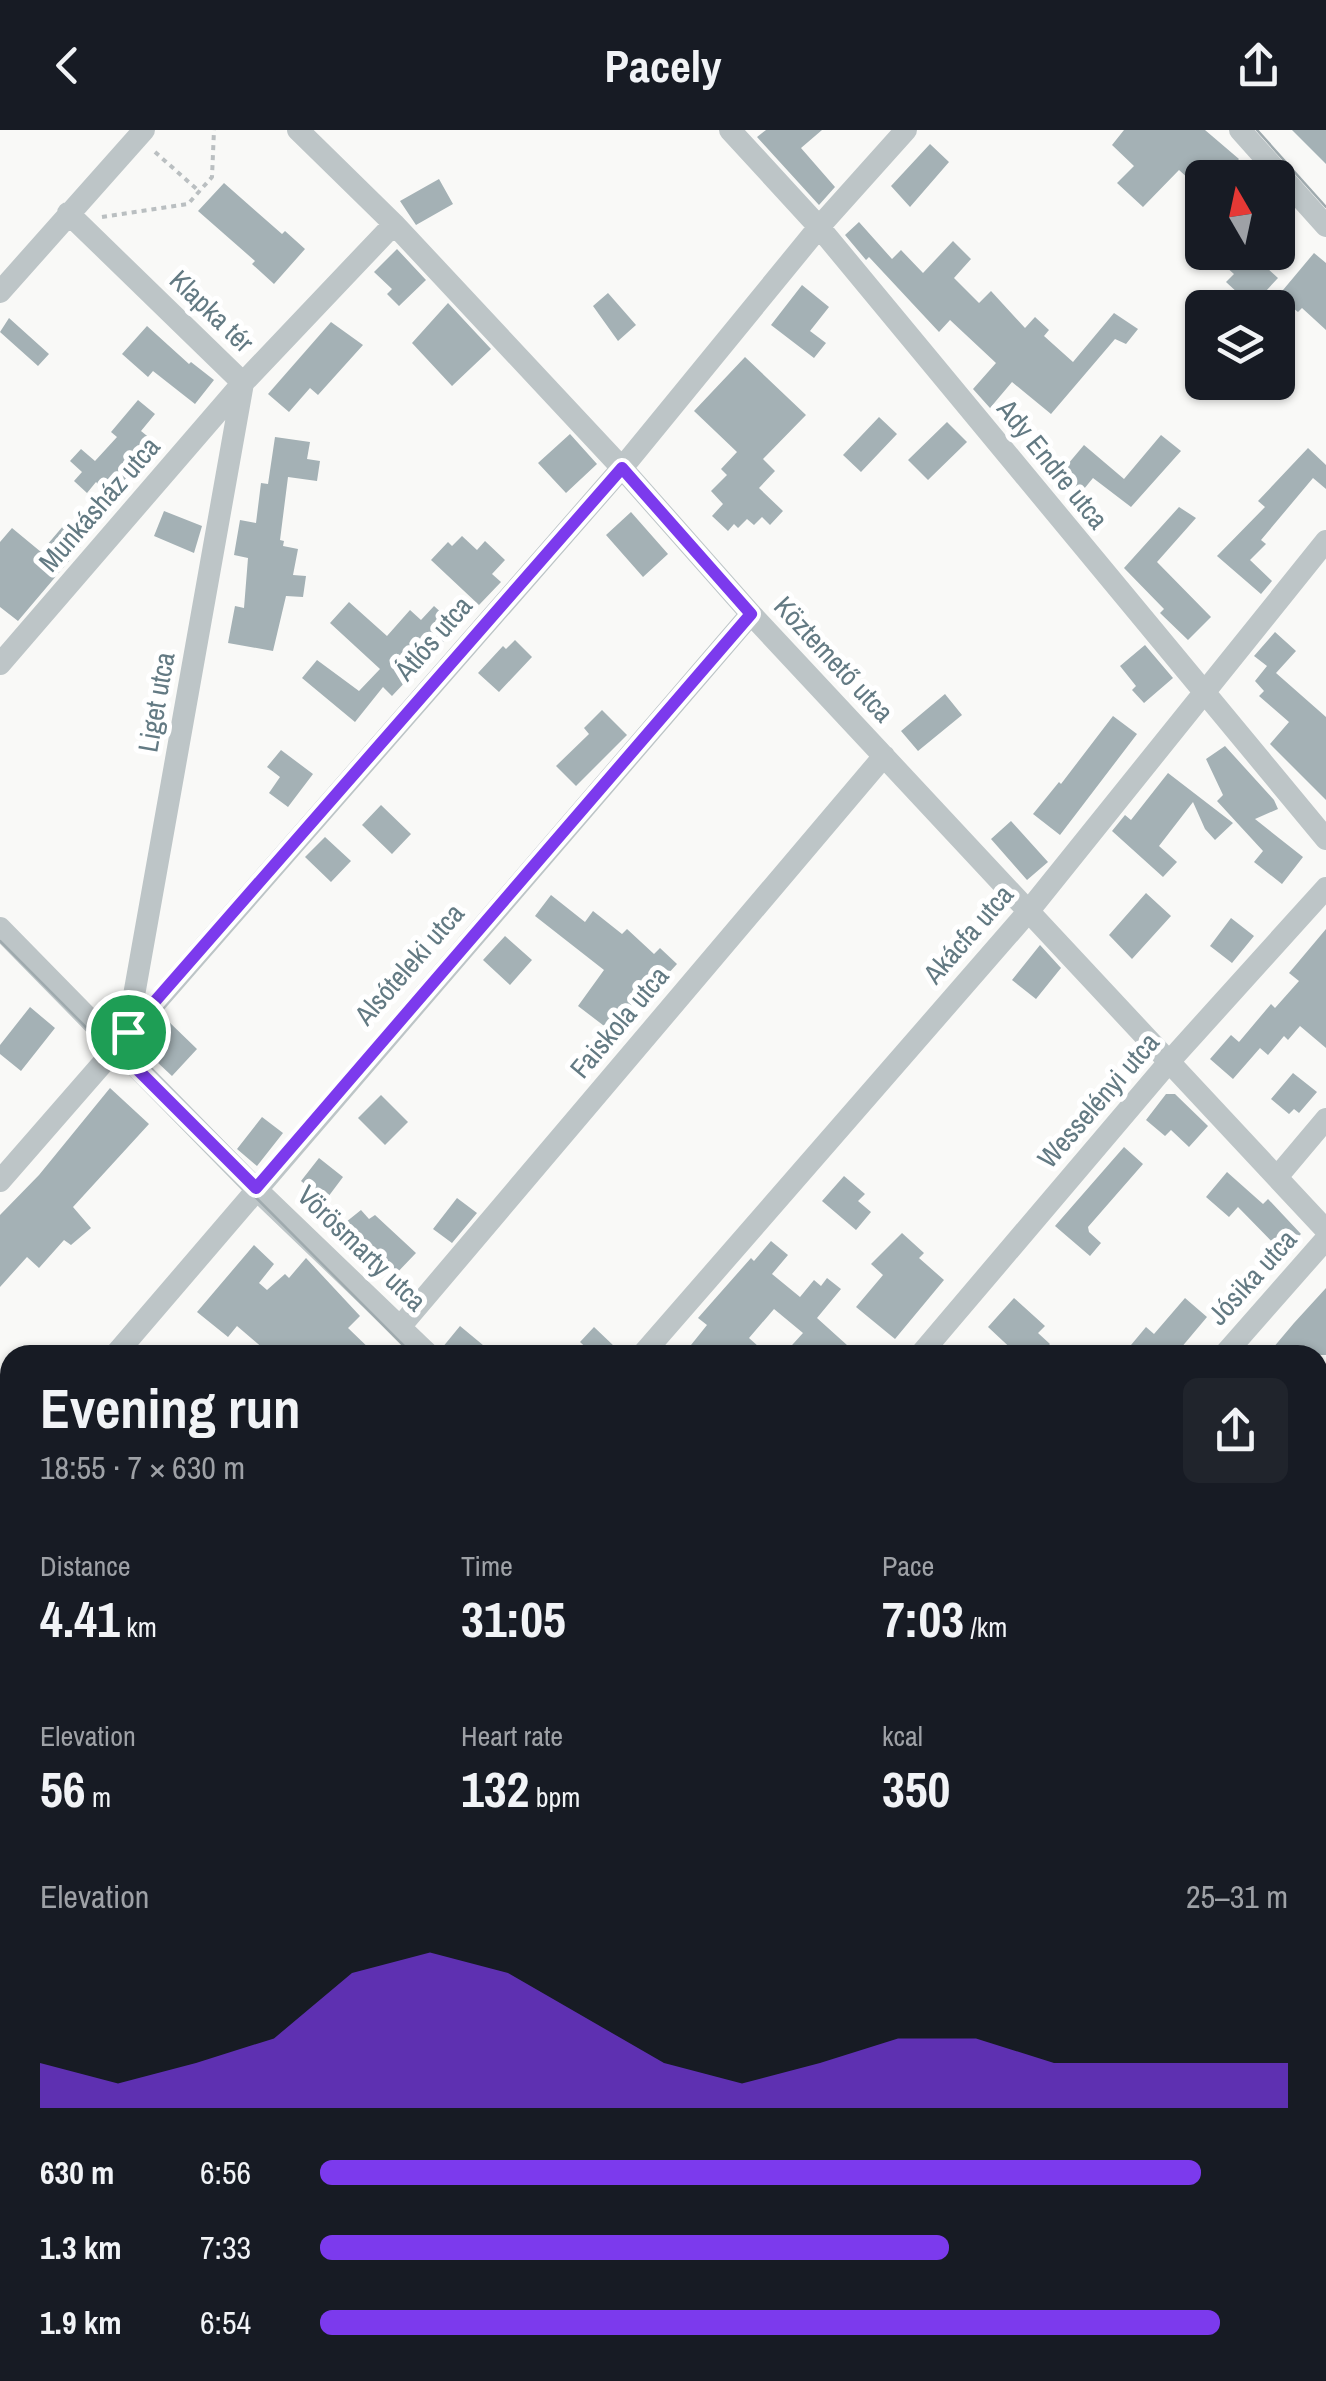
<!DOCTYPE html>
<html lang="en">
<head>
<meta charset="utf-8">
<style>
	:root { --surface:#171b24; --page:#20242c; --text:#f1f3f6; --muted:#9ea1a6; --accent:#7c3aed }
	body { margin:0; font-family:"Archivo Narrow",sans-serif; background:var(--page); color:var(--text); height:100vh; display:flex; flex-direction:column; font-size:38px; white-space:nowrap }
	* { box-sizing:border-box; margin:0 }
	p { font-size:32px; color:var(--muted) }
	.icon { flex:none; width:55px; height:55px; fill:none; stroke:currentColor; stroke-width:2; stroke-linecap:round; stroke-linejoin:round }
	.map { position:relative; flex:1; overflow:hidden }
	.panel { position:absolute; left:0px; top:1215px; width:1328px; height:1038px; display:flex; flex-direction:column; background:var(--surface); border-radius:30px 30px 0 0; box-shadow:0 2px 8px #0004 }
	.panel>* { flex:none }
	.needle { width:65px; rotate:351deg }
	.controls { position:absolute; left:1185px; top:30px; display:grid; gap:20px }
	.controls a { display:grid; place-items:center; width:110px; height:110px; border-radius:15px; background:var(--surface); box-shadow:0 2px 8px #0004; font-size:50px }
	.pin { position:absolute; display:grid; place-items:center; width:85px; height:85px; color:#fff; margin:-42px; border:5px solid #fff; border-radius:50%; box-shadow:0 2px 10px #0007 }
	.round { display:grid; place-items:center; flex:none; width:105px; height:105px; border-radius:15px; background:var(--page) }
	.headline { display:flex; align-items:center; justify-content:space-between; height:170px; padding:0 40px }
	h1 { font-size:55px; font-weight:800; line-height:75px }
	.metrics { display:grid; grid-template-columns:repeat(3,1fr); gap:15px; height:170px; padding:10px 40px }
	.metrics div { display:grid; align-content:center }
	.metrics b { font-size:50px; font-weight:800 }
	.metrics small { font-size:28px; font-weight:400 }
	.metrics p { font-size:28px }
	.chart { height:280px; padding:20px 40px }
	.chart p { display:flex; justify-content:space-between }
	.chart svg { width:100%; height:180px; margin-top:10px; fill:var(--accent); opacity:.7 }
	ul { padding:0 40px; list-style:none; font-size:32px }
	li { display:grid; grid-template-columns:160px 120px 1fr; align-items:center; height:75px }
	li i { height:25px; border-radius:12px; background:var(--accent) }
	header { display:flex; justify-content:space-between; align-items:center; height:130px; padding:0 40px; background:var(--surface); font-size:45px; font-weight:800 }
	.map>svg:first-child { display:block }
</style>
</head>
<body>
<header><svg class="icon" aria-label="back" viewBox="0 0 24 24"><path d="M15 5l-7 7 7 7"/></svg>Pacely<svg class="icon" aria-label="share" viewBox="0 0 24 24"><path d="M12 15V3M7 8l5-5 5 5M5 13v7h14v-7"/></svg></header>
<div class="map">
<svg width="1326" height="2251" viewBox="0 0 1326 2251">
	<rect width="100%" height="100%" fill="#f9f9f7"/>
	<path fill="#a4b1b5" d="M766 0H822L801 18 835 57 819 75 757 7Z
		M1124 0H1205L1239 29 1223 48H1202V61L1179 40 1143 77 1117 53 1134 36 1112 15Z
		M1292 0H1326V34Z
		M930 14 949 32 910 77 891 56Z
		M439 49 453 74 416 95 400 71Z
		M224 53 282 104 285 101 305 119 274 154 252 134 255 131 198 81Z
		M859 92 892 129 901 120 923 143 953 111 971 129 954 148 979 173 991 161 1025 198 1035 187 1049 200 1044 206 1073 232 1114 183 1138 199 1126 214 1115 209 1051 284 1012 252 990 278 973 259 996 233 950 190 939 202 869 127 866 130 845 105Z
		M397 119 426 150 399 176 387 164 392 159 374 142Z
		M1209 122H1249L1278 148 1252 176 1226 152 1234 144Z
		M1314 123 1326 133V200L1302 178 1298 182 1278 166Z
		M802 155 829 177 810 201 826 213 814 228 771 195Z
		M608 163 636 195 618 211 593 176Z
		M448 173 491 219 452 256 412 213Z
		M9 188 49 224 38 236 0 202Z
		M331 192 363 215 318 265 310 258 289 282 268 264Z
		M147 196 189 234 191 232 214 250 195 274 153 241 148 247 122 224Z
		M745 227 806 285 763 329 775 341 759 358 783 381 770 395 762 387 754 395 747 389 738 398 734 394 728 401 712 386 723 374 711 361 727 345 721 339 737 322 694 281Z
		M138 270 155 284 141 301 157 314 110 366 96 352 87 363 74 351 82 342 70 331 81 319 95 331 117 307 111 302Z
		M879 287 897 304 861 342 843 325Z
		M947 292 967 312 928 350 908 330Z
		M570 304 597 334 566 363 538 333Z
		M1161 305 1181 321 1131 377 1093 348 1079 365 1057 347 1084 315 1124 349Z
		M275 307 310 312 307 329 320 331 317 351 288 347 280 410 284 411 283 416 298 419 293 445 306 446 303 467 286 466 273 521 228 513 235 476 244 478 248 428 234 425 240 390 256 393 261 353 268 354Z
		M1308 318 1326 335V359L1313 348 1261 410 1266 414 1250 430 1272 451 1261 464 1217 426 1265 377 1258 371Z
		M1179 377 1196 388 1157 432 1211 487 1188 510 1160 483 1164 479 1124 438Z
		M164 381 202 396 194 423 154 406Z
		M631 382 668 424 643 447 606 405Z
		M64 395 85 412 18 491 0 477V412L12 398 41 422Z
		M462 406 477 420 485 411 505 430 492 444 501 452 479 475 431 430 448 412 452 416Z
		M349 472 387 506 410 480 421 490 434 476 457 497 392 566 383 557 355 592 302 548 317 530 359 561 380 539 330 493Z
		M1275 502 1296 521 1276 543 1326 587V670L1270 614 1289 592 1259 566 1264 561 1255 551 1267 536 1254 526Z
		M515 510 532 527 499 562 478 543 503 516 506 519Z
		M1145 515 1173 548 1144 573 1132 560 1136 556 1120 536Z
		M945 564 962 585 918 621 901 601Z
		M602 580 627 605 576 656 556 636 589 604 584 598Z
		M1113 586 1137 604 1060 705 1033 684 1059 652 1061 654Z
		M1225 616 1274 670 1278 679 1255 689 1303 727 1282 754 1254 732 1263 721 1217 671 1223 665 1206 629Z
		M281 620 313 644 288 677 269 663 280 647 267 637Z
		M1168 643 1233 693 1215 710 1205 699 1193 672 1159 716 1177 732 1163 747 1112 701 1125 685 1131 690Z
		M381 675 411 704 392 724 362 695Z
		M1011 691 1048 732 1027 750 991 709Z
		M325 707 351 731 331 752 305 727Z
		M1146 763 1171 786 1132 829 1109 805Z
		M551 765 585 792 593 781 622 804 627 799 654 824 660 818 677 834 644 870 639 865 612 902 578 876 604 840 535 786Z
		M1231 788 1254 806 1232 833 1210 816Z
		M1326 799V918L1300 896 1288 910 1284 906 1268 925 1260 918 1233 949 1210 929 1231 905 1239 912 1271 874 1275 878 1299 851 1289 843Z
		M505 806 532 830 510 855 483 830Z
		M1040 815 1061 838 1036 869 1012 850Z
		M30 877 55 898 21 941 0 924V915Z
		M167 890 197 919 172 946 141 917Z
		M1293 943 1317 962 1299 983 1294 979 1289 984 1271 969Z
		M110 958 149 994 73 1077 91 1098 71 1115 64 1110 39 1138 27 1127 0 1157V1085L39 1045Z
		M1166 964H1175L1208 996 1189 1017 1171 1000 1165 1006 1146 990Z
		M381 965 408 992 385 1015 358 988Z
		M262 987 283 1003 257 1036 237 1019Z
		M1124 1017 1143 1034 1088 1097 1089 1102 1101 1113 1090 1126 1055 1096Z
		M319 1028 343 1047 325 1071 301 1051Z
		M1227 1042 1263 1074 1268 1069 1301 1104 1282 1122 1238 1077 1229 1087 1206 1067Z
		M844 1046 865 1064 858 1071 871 1082 856 1100 822 1071Z
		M457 1068 477 1083 452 1113 433 1099Z
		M361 1080 369 1089 375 1085 416 1123 393 1147 372 1127 374 1124 346 1092Z
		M902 1103 924 1123 919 1128 944 1150 895 1209 856 1177 883 1145 871 1134Z
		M771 1111 788 1125 772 1144 800 1167 814 1150 821 1156 827 1148 841 1159 817 1188 858 1225H783L803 1203 774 1179 749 1208 768 1225H683L707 1195 698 1188 751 1128 754 1131Z
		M254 1115 274 1134 259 1153 267 1160 285 1144 289 1148 306 1128 360 1186 348 1198 376 1225H271L237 1196 228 1207 197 1182Z
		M1326 1158V1225H1267L1294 1193Z
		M1014 1168 1045 1196 1038 1203 1050 1214 1040 1225H1018L988 1197Z
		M1185 1168 1207 1187 1175 1225H1144L1131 1215 1146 1197 1154 1204Z
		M460 1196 495 1225H444L442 1218Z
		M594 1197 615 1217 608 1225H594L580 1212Z"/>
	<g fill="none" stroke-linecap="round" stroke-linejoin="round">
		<path stroke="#babfc1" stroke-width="4" stroke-dasharray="5 5" stroke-linecap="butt" d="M155 22 200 62
			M102 87 188 74 212 47 214 0"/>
		<path stroke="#bdc5c7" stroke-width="11" d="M0 1646 10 1634
			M0 1762 10 1751"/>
		<path stroke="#bdc5c7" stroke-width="22" d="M298 0 394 94 622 338 751 484 1326 1100
			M730 0 819 97 1326 709
			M1240 0 1326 96
			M68 83 243 253 394 94
			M0 162 144 0
			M0 534 240 256
			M0 798 255 1058 429 1225
			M128 899 243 253
			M1278 1046 1326 989
			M0 1051 622 338 819 97 906 0
			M400 1197 884 626
			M115 1225 751 484
			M642 1225 1027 783 1326 411
			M920 1225 1168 933 1326 758
			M1224 1225 1326 1109
			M0 1362 10 1350
			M1318 1426 1326 1416
			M1318 1751 1326 1741
			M0 1980 10 1969
			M1318 2091 1326 2080
			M1318 2110 1326 2119
			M54 2251 60 2242
			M351 2251 358 2242
			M610 2251 617 2242
			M893 2251 900 2242
			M1176 2251 1184 2242"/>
		<path stroke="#bdc5c7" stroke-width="28" d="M0 2040 10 2049
			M209 2242 217 2251"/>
		<path stroke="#9faaae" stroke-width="2.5" d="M1257 0 1326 77
			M0 811 413 1225
			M1318 2126 1326 2135"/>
	</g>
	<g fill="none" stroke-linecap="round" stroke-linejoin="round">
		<defs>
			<path id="route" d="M622 338 751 484 256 1058 115 917Z"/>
		</defs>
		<use href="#route" stroke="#fff" stroke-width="20"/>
		<use href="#route" stroke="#7c3aed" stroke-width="12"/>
	</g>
	<g text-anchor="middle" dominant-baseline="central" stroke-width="10" stroke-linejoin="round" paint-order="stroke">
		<g font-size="28" fill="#637a83" stroke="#fff">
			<text transform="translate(212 181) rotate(44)">Klapka tér</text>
			<text transform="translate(1053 334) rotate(51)">Ady Endre utca</text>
			<text transform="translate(99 374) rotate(-49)">Munkásház utca</text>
			<text transform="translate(433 508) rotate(-49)">Átlós utca</text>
			<text transform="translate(834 529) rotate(47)">Köztemető utca</text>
			<text transform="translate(156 572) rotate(-80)">Liget utca</text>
			<text transform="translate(968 804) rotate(-49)">Akácfa utca</text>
			<text transform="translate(409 834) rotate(-49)">Alsóteleki utca</text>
			<text transform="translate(619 892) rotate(-50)">Faiskola utca</text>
			<text transform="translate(1098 970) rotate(-49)">Wesselényi utca</text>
			<text transform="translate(362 1118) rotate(44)">Vörösmarty utca</text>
			<text transform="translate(1252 1147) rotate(-48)">Jósika utca</text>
		</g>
	</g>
</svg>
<div class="controls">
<a><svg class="needle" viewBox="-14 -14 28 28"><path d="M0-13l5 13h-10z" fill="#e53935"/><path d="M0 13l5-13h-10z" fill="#9ea1a6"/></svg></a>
<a><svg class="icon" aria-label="layers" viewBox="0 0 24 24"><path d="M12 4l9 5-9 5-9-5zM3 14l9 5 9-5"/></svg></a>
</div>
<div class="pin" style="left:128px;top:902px;background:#1e9e55"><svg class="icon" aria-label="arrive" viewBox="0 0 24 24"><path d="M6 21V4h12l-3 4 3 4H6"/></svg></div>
<section class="panel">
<div class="headline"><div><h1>Evening run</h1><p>18:55 · 7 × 630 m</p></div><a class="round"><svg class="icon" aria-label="share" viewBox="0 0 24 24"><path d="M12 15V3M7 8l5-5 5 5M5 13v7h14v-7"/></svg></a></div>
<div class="metrics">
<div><p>Distance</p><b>4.41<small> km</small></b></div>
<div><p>Time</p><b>31:05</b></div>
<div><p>Pace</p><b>7:03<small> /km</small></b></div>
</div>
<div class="metrics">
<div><p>Elevation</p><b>56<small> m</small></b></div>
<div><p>Heart rate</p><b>132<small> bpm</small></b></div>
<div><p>kcal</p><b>350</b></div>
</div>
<div class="chart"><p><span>Elevation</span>25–31 m</p>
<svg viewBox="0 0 160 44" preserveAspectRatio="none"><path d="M0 44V33L10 38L20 33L30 27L40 11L50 6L60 11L70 22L80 33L90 38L100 33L110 27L120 27L130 33L140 33L150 33L160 33V44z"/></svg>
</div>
<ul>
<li><b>630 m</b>6:56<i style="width:91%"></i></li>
<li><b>1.3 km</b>7:33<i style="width:65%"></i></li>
<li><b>1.9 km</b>6:54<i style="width:93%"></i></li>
</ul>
</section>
</div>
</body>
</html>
